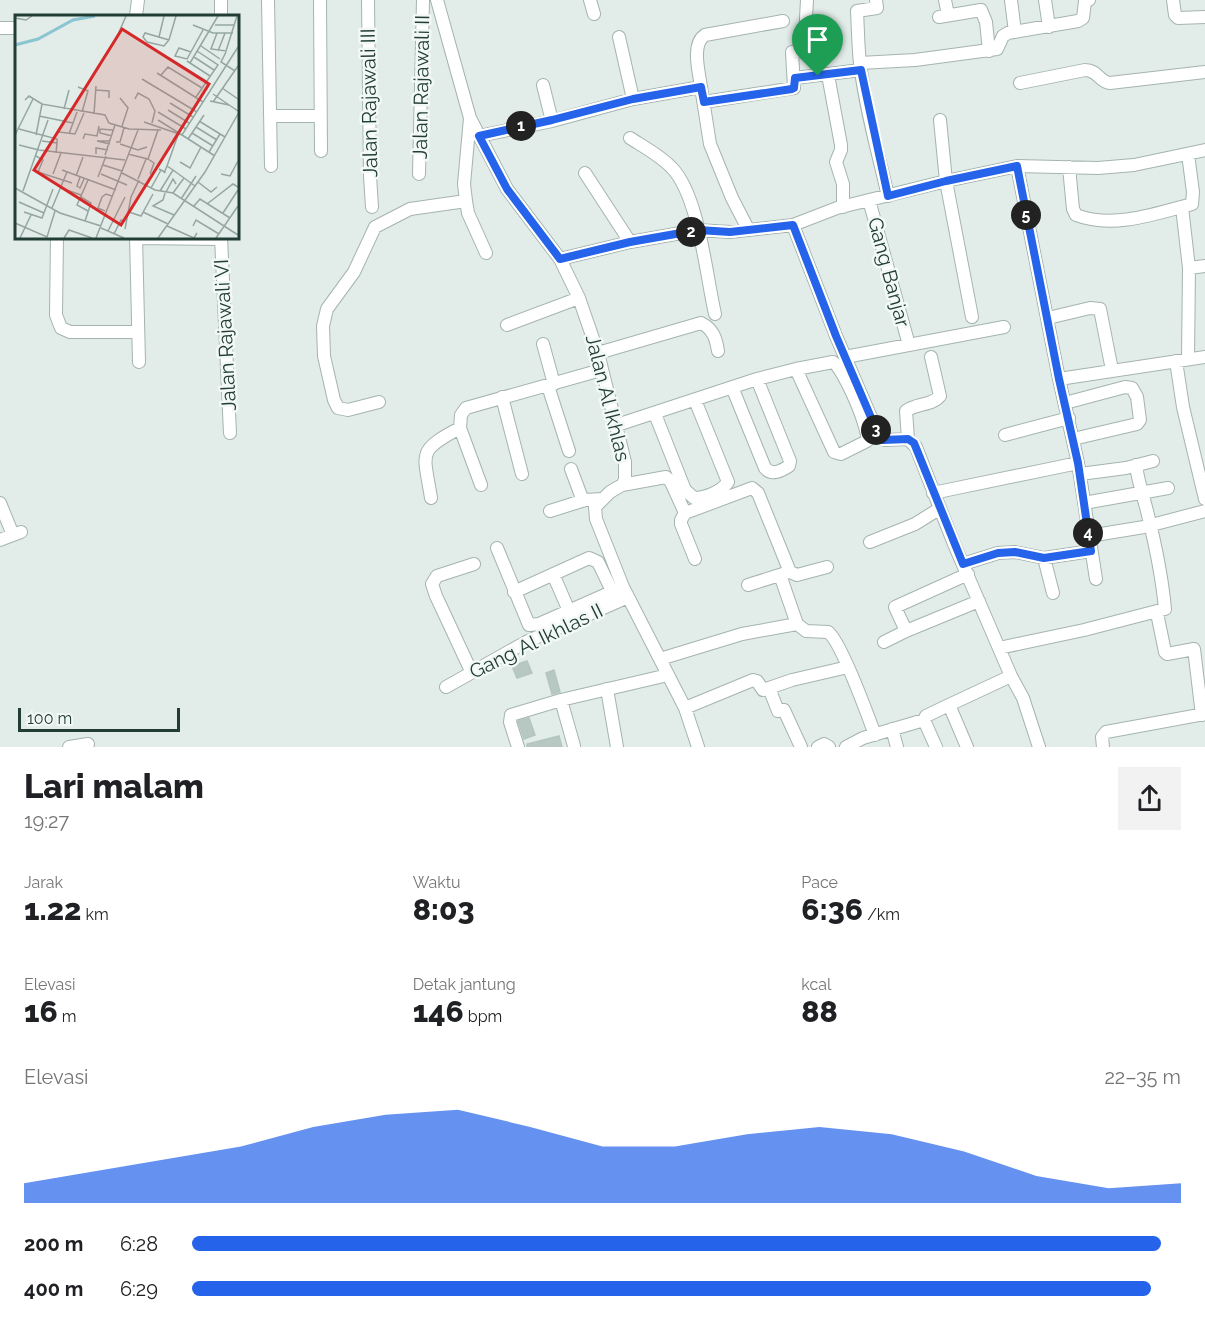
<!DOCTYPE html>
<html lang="id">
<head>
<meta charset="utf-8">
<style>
	:root { --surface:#fff; --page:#f2f2f2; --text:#202124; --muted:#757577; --accent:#2563eb }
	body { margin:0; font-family:Raleway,sans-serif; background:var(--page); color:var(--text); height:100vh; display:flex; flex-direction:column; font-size:22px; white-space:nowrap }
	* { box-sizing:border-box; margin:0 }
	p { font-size:20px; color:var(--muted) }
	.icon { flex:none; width:33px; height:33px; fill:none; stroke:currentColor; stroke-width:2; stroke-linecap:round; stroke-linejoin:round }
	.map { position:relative; height:747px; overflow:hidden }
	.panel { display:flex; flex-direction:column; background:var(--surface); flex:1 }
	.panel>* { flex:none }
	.scale { position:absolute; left:18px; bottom:15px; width:162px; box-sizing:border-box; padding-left:6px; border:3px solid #223d36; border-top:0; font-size:16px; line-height:21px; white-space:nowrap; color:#223d36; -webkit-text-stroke:4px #f2f8f5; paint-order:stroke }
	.pin { position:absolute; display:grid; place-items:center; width:51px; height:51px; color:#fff; margin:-62px -26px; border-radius:50% 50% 50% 0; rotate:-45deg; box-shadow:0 0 6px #0007 }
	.pin .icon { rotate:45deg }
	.km { position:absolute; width:30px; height:30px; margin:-15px; border-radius:50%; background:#222; color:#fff; font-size:16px; line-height:30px; text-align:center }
	.round { display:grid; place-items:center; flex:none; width:63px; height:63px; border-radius:0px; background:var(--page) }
	.head { display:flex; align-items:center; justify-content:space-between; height:102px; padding:0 24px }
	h1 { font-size:33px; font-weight:800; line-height:45px }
	.stats { display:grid; grid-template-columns:repeat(3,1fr); gap:9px; height:102px; padding:6px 24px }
	.stats div { display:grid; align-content:center }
	.stats b { font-size:30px; font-weight:800 }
	.stats small { font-size:16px; font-weight:400 }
	.stats p { font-size:16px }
	.chart { height:168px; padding:12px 24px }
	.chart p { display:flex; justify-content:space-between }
	.chart svg { width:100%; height:108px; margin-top:6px; fill:var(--accent); opacity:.7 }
	ul { padding:0 24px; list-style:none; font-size:20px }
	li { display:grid; grid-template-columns:96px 72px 1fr; align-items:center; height:45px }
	li i { height:15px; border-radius:8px; background:var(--accent) }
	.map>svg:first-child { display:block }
</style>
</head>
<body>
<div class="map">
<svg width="1205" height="747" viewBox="0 0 1205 747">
	<rect width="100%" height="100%" fill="#e2ece8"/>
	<path fill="#b7c7c1" stroke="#b4c6bf" stroke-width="1.5" d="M527 661 532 673 517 678 512 666Z
		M554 670 560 692 552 694 546 673Z
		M529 718 535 735 524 739 518 721Z
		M559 736 562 747H527V744Z"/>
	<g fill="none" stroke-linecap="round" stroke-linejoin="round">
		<defs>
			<path id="minor" d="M221 0V16
				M268 0 271 166
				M320 0 321 151
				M368 0 370 176 372 207
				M437 0 470 118 464 184 466 201 468 213 486 253
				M590 0 594 14
				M876 0 877 8 857 11C858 28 858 46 860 63 865 107 878 152 888 196
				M945 0 948 15
				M1011 0 1015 32
				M1045 0 1049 27
				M1173 0 1175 15 1178 18 1205 17
				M136 16 138 0
				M939 17 981 10 986 22 989 51
				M0 28H16
				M619 37 633 99
				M860 63 915 60 997 49 1003 36 1008 33 1078 21 1083 18 1085 1 1089 0
				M828 75 841 145V150L836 162 843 184V207
				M795 78 861 70
				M1020 83 1085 70C1098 70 1099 82 1110 83L1205 72
				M543 85 552 121
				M701 87C699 72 691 44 705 35L783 21
				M704 102 794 88 792 52 808 51 806 18 807 0
				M270 116H320
				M470 118 507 189 560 259 579 298 598 353 625 462V480L622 485 610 492 595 507 596 519 623 587 685 708 698 747
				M940 120 946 181 972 317
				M479 136 552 121 633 99 701 87 710 144 732 198 748 229
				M630 138C644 147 661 156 672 168 699 196 706 275 715 314
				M1017 166 1059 379 1078 463 1096 579
				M1069 167 1073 209 1076 215C1113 229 1155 214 1192 204L1193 192 1188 154
				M585 173 630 242
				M419 174 423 0
				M869 200 909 345
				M1182 207 1189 268
				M793 225 836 336 879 436 885 440 908 439 916 447 954 544 1011 676 1023 698 1039 747
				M57 237 56 315 61 328 70 332H137
				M136 237 139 362
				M221 237 230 433
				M136 238 221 239
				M560 259 630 242 698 230 730 232 793 225 837 208 946 181 1017 166 1098 168 1134 165 1205 150
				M1048 318 1090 308 1100 309 1112 370
				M507 325 579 298
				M543 344 554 384
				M598 353 701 323C713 329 716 338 718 351
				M845 357 1004 327
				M1188 359 1189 268 1205 266
				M1176 361 1183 407 1205 499
				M1059 379 1205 357
				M548 386 569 451
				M732 387 765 468C772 476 781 471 789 466L790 461 757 379
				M502 397 522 474
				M379 402 348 410 338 408 334 400 324 356 323 326 327 309 354 272 375 227 410 209 466 201
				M1065 403 1125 387 1132 388 1137 397 1140 420 1137 424 1073 439
				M655 414 685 490 694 498C705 498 721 492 728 482L695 400
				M617 425 757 379 796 369 833 362C844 369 870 430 867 441L841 454 834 452 796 369
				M460 428 481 485
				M1005 435 1069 418
				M908 439 906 411C916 403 932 406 940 396L931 357
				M571 469 583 501
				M1080 474 1126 468 1153 461
				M622 485 666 477 671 482 685 513
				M933 493 1078 463
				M431 498C424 453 416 451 460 428L461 415 466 408 601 370
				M0 503 13 535
				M1084 503 1168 488
				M550 511 585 500 602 499
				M685 513 752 488 758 493 790 572 797 575 827 567
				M685 513 681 520V524L695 559
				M1089 536 1144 527 1205 511
				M0 540 21 532
				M870 542 915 524 939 509
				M497 548 529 625 539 624 623 587
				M1044 558 1053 593
				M963 564 998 553 1015 552 1044 558 1091 551
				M553 574 569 611
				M780 575 797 624
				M748 585 786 573
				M514 592 589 558 598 562 612 591
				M1157 613 1165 652 1167 654 1194 649 1202 715
				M906 631 895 607 968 574
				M884 642 906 631 979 601
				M999 648 1084 630 1165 609C1162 576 1155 543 1147 511 1143 495 1138 482 1136 465
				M660 659 742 634 797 624 806 631 828 632C841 641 868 716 875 735
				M471 671 436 596 432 584 437 576 474 564
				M446 687 526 642 628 597
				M769 688 778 711 784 710 801 747
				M607 689 617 747
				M561 700 574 746
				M685 708 753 680 757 681 763 690 792 680 848 667
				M892 729 897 747
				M69 747 88 744
				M518 747 510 722 511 715 561 700 668 675
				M818 747 824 744 829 747
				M846 747 863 738 924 720
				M936 747 924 720 926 716 951 704
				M967 747 950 707 951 704 1011 676
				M1103 747 1102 737 1106 732 1205 714"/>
		</defs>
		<use href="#minor" stroke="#a5b4af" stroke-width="14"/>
		<use href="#minor" stroke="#fff" stroke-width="12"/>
	</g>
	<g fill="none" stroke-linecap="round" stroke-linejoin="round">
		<defs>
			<path id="route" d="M861 70 888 196 946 181 1017 166 1059 379 1078 463 1091 551 1044 558 1015 552 998 553 963 564 914 443 908 439 883 440 879 436 836 336 793 225 730 232 698 230 630 242 560 259 507 189 479 136 552 120 633 99 701 87 704 102 792 89 794 88 795 78Z"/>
		</defs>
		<use href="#route" stroke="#fff" stroke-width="12"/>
		<use href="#route" stroke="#2563eb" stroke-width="8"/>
	</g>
	<g text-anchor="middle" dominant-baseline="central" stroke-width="5" stroke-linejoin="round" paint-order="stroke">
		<g font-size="20" fill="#223d36" stroke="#f2f8f5">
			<text transform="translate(421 87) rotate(-89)">Jalan Rajawali II</text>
			<text transform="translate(369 103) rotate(-91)">Jalan Rajawali III</text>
			<text transform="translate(889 272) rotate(75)">Gang Banjar</text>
			<text transform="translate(225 335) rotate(-93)">Jalan Rajawali VI</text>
			<text transform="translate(608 398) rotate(76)">Jalan Al Ikhlas</text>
			<text transform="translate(536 641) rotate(-26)">Gang Al Ikhlas II</text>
		</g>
	</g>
	<g transform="translate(15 15)">
		<rect width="224" height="224" fill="#e2ece8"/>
		<path fill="none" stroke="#8ac5d1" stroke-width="3" d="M0 30 23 24 58 5 80 1"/>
		<path fill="none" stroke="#95a6a1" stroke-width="1.5" d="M0 3 11 5 17 1M178 10 198 18H218M200 10H220M202 18 196 34 211 36 222 1M144 22 149 1M101 24 111 1M154 25 130 18 128 22 132 27 149 31 154 25 161 1M186 31 205 44M203 36 210 18M176 37 164 33 160 41 172 44 188 15M211 37 206 47 220 56M179 42 199 55M154 43 191 66M172 46 195 61M175 48 203 1M142 58 188 87M146 60 153 52 187 73M127 64 182 97M63 72 73 76 67 97M207 73 223 84M81 75 94 76V83M198 79 223 96M181 82 203 50 182 36M105 83 113 93 107 111M120 84 123 78 134 84 140 96 137 108M10 85 14 81 27 89M195 86 214 90M198 87 223 51M155 88 178 102M49 94 54 75M153 95 174 108M143 97 171 114M79 99 81 71M24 101 58 108M143 105 167 120 223 32M184 106 210 122M129 107 167 120 200 141M181 112 202 125M4 114 42 124V128M44 117 60 119 69 98M177 118 198 131M54 119 62 97M0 120 18 84M21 120 27 89 90 100 94 108 114 114 146 115M97 121 85 118V114L98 115M68 124 70 119 82 121 84 111M173 124 189 100M27 126 42 128 41 138M101 127H105L109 113M95 129 82 126H95M105 129 123 135 132 132M4 130 24 135M24 135 110 145M194 137 205 119M81 139V133L93 135M113 139 133 144 143 115M90 140 100 110M21 141 28 145 23 157 57 168M133 144 139 148 135 159M165 147 175 153 186 132M88 150 107 156M152 151 163 120M144 154 150 157 149 158 152 151 158 155M47 155 101 175M107 158 140 175 158 178 223 220M38 159 46 138M86 159 112 170M206 159 215 161 223 146M61 161 68 142M65 162 62 171 65 173 69 164M83 162 91 141M123 164 131 144M73 165 62 190 73 196M183 167 196 177 202 172M0 173 45 198 86 211M46 173 66 180M136 173 146 155M8 176 33 105M145 176 158 155 180 171M151 177 158 164 161 169M150 178 148 185 138 191 159 200M158 178 169 163M66 182 76 188 70 206M166 184 181 161M4 187 29 198M192 189 218 169 223 172M178 192 185 184 215 203M37 193 52 157M90 196 83 193 87 182 91 179 97 181M9 197 27 203 38 174M114 197 126 201 138 179M128 197 153 209M208 198 223 175M0 208 32 222 40 196M152 211 179 223 182 218M178 211 181 205 204 219M86 213 109 223M110 214 116 182 124 165M93 216 110 182M99 219 106 205 110 206M5 223 16 200M49 223 54 215 77 223M81 223 123 115M143 223 190 157 223 99M201 223 223 191"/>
		<path fill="#d62828" fill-opacity="0.15" stroke="#d62828" stroke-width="3" d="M107 14 194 69 106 210 19 155Z"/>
		<rect width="224" height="224" fill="none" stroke="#223d36" stroke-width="3"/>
	</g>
</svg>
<div class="scale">100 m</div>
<div class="pin" style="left:818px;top:76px;background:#1e9e55"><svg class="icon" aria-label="arrive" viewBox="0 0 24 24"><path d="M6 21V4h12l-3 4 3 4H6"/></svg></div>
<b class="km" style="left:521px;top:126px">1</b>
<b class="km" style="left:691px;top:232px">2</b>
<b class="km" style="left:876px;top:430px">3</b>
<b class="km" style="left:1088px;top:533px">4</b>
<b class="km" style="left:1026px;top:215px">5</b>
</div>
<section class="panel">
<div class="head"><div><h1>Lari malam</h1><p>19:27</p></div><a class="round"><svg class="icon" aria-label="share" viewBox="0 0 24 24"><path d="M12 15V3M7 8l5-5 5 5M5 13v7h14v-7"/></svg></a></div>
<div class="stats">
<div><p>Jarak</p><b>1.22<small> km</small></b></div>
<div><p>Waktu</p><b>8:03</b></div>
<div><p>Pace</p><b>6:36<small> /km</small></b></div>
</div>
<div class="stats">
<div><p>Elevasi</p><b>16<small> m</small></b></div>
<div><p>Detak jantung</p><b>146<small> bpm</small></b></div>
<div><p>kcal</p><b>88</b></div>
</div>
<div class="chart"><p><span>Elevasi</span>22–35 m</p>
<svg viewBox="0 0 160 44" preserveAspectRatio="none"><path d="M0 44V36L10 31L20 26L30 21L40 13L50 8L60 6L70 13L80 21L90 21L100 16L110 13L120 16L130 23L140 33L150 38L160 36V44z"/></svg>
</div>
<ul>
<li><b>200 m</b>6:28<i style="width:98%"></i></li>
<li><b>400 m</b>6:29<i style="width:97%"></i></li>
</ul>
</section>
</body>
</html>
